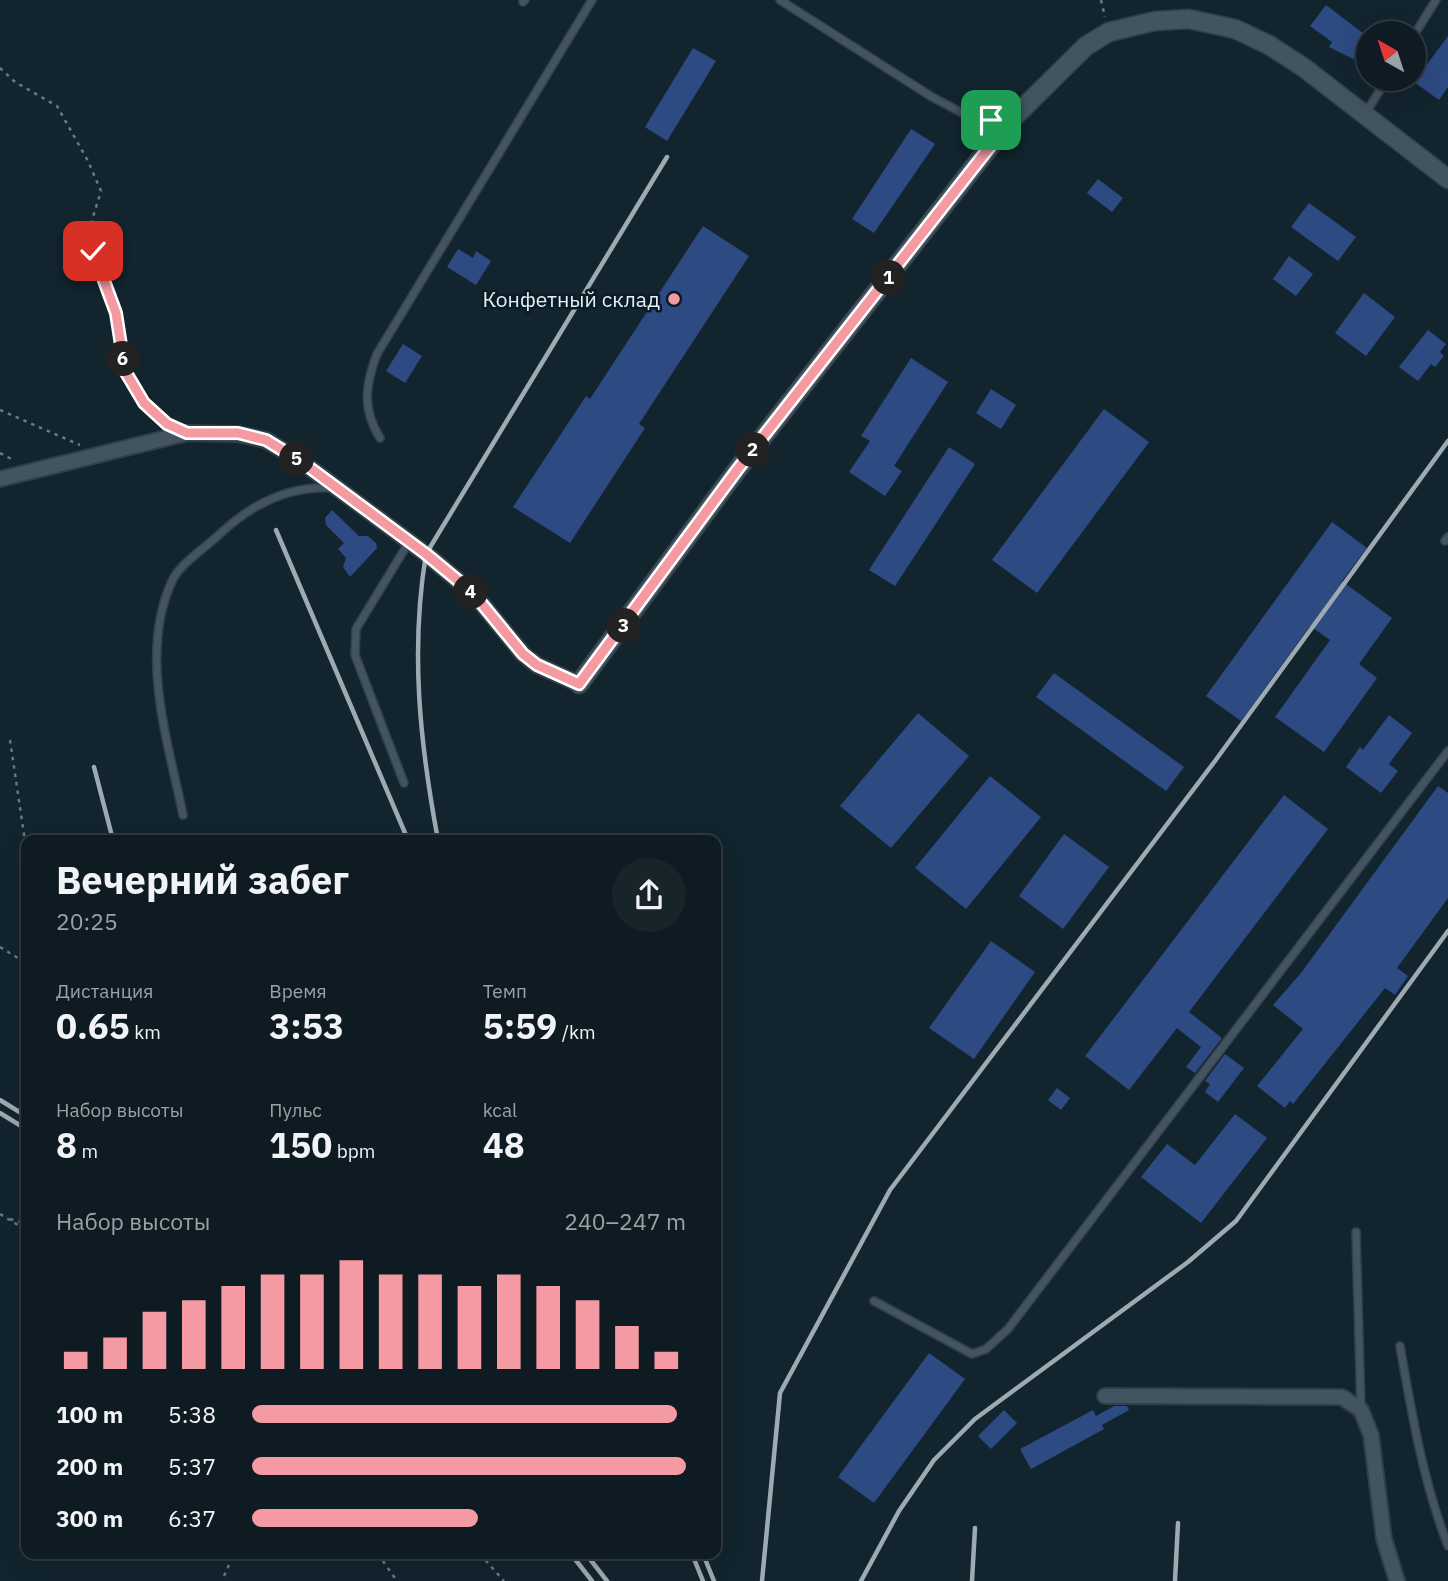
<!DOCTYPE html>
<html lang="ru">
<head>
<meta charset="utf-8">
<style>
	:root { --surface:#0e1b22; --page:#17242a; --text:#f1f3f6; --muted:#9ba1a5; --line:#2e3940; --accent:#f49aa2 }
	body { margin:0; font-family:"IBM Plex Sans",sans-serif; background:var(--page); color:var(--text); height:100vh; display:flex; flex-direction:column; font-size:26px; white-space:nowrap }
	* { box-sizing:border-box; margin:0 }
	p { font-size:23px; color:var(--muted) }
	.icon { flex:none; width:38px; height:38px; fill:none; stroke:currentColor; stroke-width:2; stroke-linecap:round; stroke-linejoin:round }
	.map { position:relative; flex:1; overflow:hidden }
	.drawer { position:absolute; left:21px; top:835px; width:700px; height:724px; display:flex; flex-direction:column; background:var(--surface); border-radius:14px; box-shadow:0 7px 28px #0002,0 0 0 2px var(--line) }
	.drawer>* { flex:none }
	.needle { width:46px; rotate:321deg }
	.buttons { position:absolute; left:1356px; top:21px; display:grid; gap:14px }
	.buttons a { display:grid; place-items:center; width:70px; height:70px; border-radius:50%; background:var(--surface); box-shadow:0 7px 28px #0002,0 0 0 2px var(--line); font-size:35px }
	.pin { position:absolute; display:grid; place-items:center; width:60px; height:60px; color:#fff; margin:-30px; border-radius:14px; box-shadow:0 4px 10px #0006 }
	.km { position:absolute; width:35px; height:35px; margin:-18px; border-radius:50%; background:#222; color:#fff; font-size:19px; line-height:35px; text-align:center }
	.round { display:grid; place-items:center; flex:none; width:74px; height:74px; border-radius:37px; background:var(--page) }
	.summary { display:flex; align-items:center; justify-content:space-between; height:119px; padding:0 35px }
	h1 { font-size:38px; font-weight:700; line-height:52px }
	.metrics { display:grid; grid-template-columns:repeat(3,1fr); gap:10px; height:119px; padding:7px 35px }
	.metrics div { display:grid; align-content:center }
	.metrics b { font-size:35px; font-weight:700 }
	.metrics small { font-size:19px; font-weight:400 }
	.metrics p { font-size:19px }
	.chart { height:196px; padding:14px 35px }
	.chart p { display:flex; justify-content:space-between }
	.chart svg { width:100%; height:126px; margin-top:7px; stroke:var(--accent); stroke-width:6 }
	ul { padding:0 35px; list-style:none; font-size:23px }
	li { display:grid; grid-template-columns:112px 84px 1fr; align-items:center; height:52px }
	li i { height:18px; border-radius:9px; background:var(--accent) }
	.map>svg:first-child { display:block }
</style>
</head>
<body>
<div class="map">
<svg width="1448" height="1581" viewBox="0 0 1448 1581">
	<rect width="100%" height="100%" fill="#12242e"/>
	<path fill="#2d4b82" d="M1326 5 1368 37 1353 59 1329 47 1332 42 1310 26Z
		M1448 36V87L1439 100 1414 82Z
		M693 48 716 61 667 141 645 127Z
		M911 129 935 144 874 233 852 219Z
		M1098 179 1123 198 1112 212 1087 193Z
		M1309 203 1356 237 1338 261 1291 227Z
		M703 226 749 256 639 424 645 428 570 543 513 507 586 396 590 399Z
		M458 249 473 258 476 251 491 261 476 285 447 267Z
		M1289 256 1313 274 1296 296 1273 279Z
		M1364 293 1395 317 1366 356 1335 333Z
		M1428 330 1446 344 1440 352 1444 356 1435 367 1431 364 1418 381 1399 367Z
		M403 344 422 356 405 383 386 371Z
		M911 358 948 382 894 466 902 471 885 496 849 472 870 441 861 436Z
		M991 389 1016 405 1001 429 976 413Z
		M1104 409 1149 442 1037 593 992 560Z
		M949 447 975 464 895 586 869 570Z
		M332 510 359 536H368L376 543 377 548 350 577 343 567 346 558 338 549 344 543 326 525 325 518Z
		M1332 522 1367 548 1342 581 1392 618 1359 664 1377 678 1324 752 1275 717 1330 640 1310 626 1241 721 1206 696Z
		M1054 673 1184 767 1166 791 1036 697Z
		M918 713 969 756 891 848 840 806Z
		M1389 715 1412 733 1389 764 1398 771 1381 793 1346 767 1360 747 1363 750Z
		M990 776 1041 817 966 909 915 868Z
		M1438 786 1448 793V898L1397 968 1408 976 1395 995 1385 988 1293 1104 1290 1101 1285 1108 1257 1086 1303 1029 1273 1005 1301 973Z
		M1284 795 1328 829 1189 1012 1222 1038 1195 1073 1186 1067 1201 1047 1177 1028 1129 1090 1085 1056Z
		M1064 834 1109 867 1063 929 1019 896Z
		M991 941 1035 972 974 1059 929 1028Z
		M1225 1054 1244 1068 1218 1102 1205 1092 1210 1084 1205 1081Z
		M1057 1088 1070 1098 1061 1110 1048 1100Z
		M1235 1114 1267 1138 1201 1223 1141 1177 1167 1144 1195 1165Z
		M929 1353 965 1379 874 1503 838 1477Z
		M1114 1406H1127L1129 1410 1102 1425 1104 1429 1031 1469 1020 1449 1093 1410 1096 1416Z
		M1004 1410 1017 1423 991 1449 978 1436Z"/>
	<g fill="none" stroke-linecap="round" stroke-linejoin="round">
		<defs>
			<path id="service" d="M780 0 932 97 972 118 1006 121
				M523 2 525 0
				M1414 35 1436 0
				M1365 114 1387 79
				M380 438C362 409 365 385 377 354L592 0
				M1445 541 1448 537
				M404 783 355 655 356 629 409 542
				M183 815C168 741 138 652 173 579 182 562 209 545 223 531 254 503 291 485 334 488
				M1356 1232 1361 1410
				M874 1301 972 1354 986 1349 1008 1329 1448 751
				M1400 1346C1412 1415 1423 1481 1448 1546"/>
			<path id="minor" d="M0 479 187 433 238 434 266 440 302 462 426 554 473 593 523 654 537 665 579 684
				M1105 1396 1342 1397 1361 1410 1371 1435 1384 1539 1397 1581"/>
			<path id="tertiary" d="M579 684 737 470 1010 121 1086 46 1109 32 1155 21 1189 19 1235 29 1269 45 1303 67 1448 179"/>
		</defs>
		<use href="#service" stroke="#323f47" stroke-width="10"/>
		<use href="#minor" stroke="#323f47" stroke-width="18"/>
		<use href="#tertiary" stroke="#323f47" stroke-width="21"/>
		<path stroke="#6a7982" stroke-width="2.5" stroke-dasharray="3.5 5" stroke-linecap="butt" d="M1101 0 1105 17
			M0 68 15 82 57 106 88 161 101 191 89 230 93 251 116 312 125 371 144 403 167 424
			M0 410 80 445
			M0 453 15 461
			M10 740 26 848
			M0 947 26 963
			M0 1214 26 1230
			M10 1219 26 1224
			M378 1554 397 1581
			M480 1554 504 1581
			M224 1576 234 1554"/>
		<use href="#service" stroke="#41545f" stroke-width="7"/>
		<use href="#minor" stroke="#41545f" stroke-width="14"/>
		<use href="#tertiary" stroke="#41545f" stroke-width="18"/>
		<path stroke="#9daab2" stroke-width="4.5" d="M276 530 408 840
			M94 767 113 840
			M438 840C420 744 410 651 426 554L667 157
			M0 1100 26 1116
			M0 1113 26 1129
			M571 1554 592 1581
			M586 1554 607 1581
			M692 1554 703 1581
			M703 1554 714 1581
			M762 1581 780 1393 890 1190 1215 761 1448 441
			M861 1581 899 1511 934 1460 975 1419 1188 1262 1236 1221 1448 931
			M972 1581 975 1528
			M1175 1581 1178 1523"/>
	</g>
	<g fill="none" stroke-linecap="round" stroke-linejoin="round">
		<defs>
			<path id="route" d="M93 251 116 313 125 371 144 403 167 424 187 433H238L266 440 302 462 426 554 473 593 523 654 537 665 579 684 737 470 1010 121 991 120"/>
		</defs>
		<use href="#route" stroke="#fff" stroke-width="14"/>
		<use href="#route" stroke="#f49aa2" stroke-width="9"/>
	</g>
	<circle fill="#f49aa2" stroke="#091b24" stroke-width="2.5" cx="674" cy="299" r="7"/>
	<g text-anchor="middle" dominant-baseline="central" stroke-width="5" stroke-linejoin="round" paint-order="stroke">
		<g font-size="21" fill="#e4eff6" stroke="#091b24" text-anchor="end">
			<text x="660" y="299">Конфетный склад</text>
		</g>
	</g>
</svg>
<div class="buttons">
<a><svg class="needle" viewBox="-14 -14 28 28"><path d="M0-13l5 13h-10z" fill="#e53935"/><path d="M0 13l5-13h-10z" fill="#9ba1a5"/></svg></a>
</div>
<div class="pin" style="left:991px;top:120px;background:#1e9e55"><svg class="icon" aria-label="arrive" viewBox="0 0 24 24"><path d="M6 21V4h12l-3 4 3 4H6"/></svg></div>
<div class="pin" style="left:93px;top:251px;background:#d93025"><svg class="icon" aria-label="check" viewBox="0 0 24 24"><path d="M5 12l5 5 9-10"/></svg></div>
<b class="km" style="left:889px;top:278px">1</b>
<b class="km" style="left:753px;top:450px">2</b>
<b class="km" style="left:624px;top:626px">3</b>
<b class="km" style="left:471px;top:592px">4</b>
<b class="km" style="left:297px;top:459px">5</b>
<b class="km" style="left:123px;top:359px">6</b>
<section class="drawer">
<div class="summary"><div><h1>Вечерний забег</h1><p>20:25</p></div><a class="round"><svg class="icon" aria-label="share" viewBox="0 0 24 24"><path d="M12 15V3M7 8l5-5 5 5M5 13v7h14v-7"/></svg></a></div>
<div class="metrics">
<div><p>Дистанция</p><b>0.65<small> km</small></b></div>
<div><p>Время</p><b>3:53</b></div>
<div><p>Темп</p><b>5:59<small> /km</small></b></div>
</div>
<div class="metrics">
<div><p>Набор высоты</p><b>8<small> m</small></b></div>
<div><p>Пульс</p><b>150<small> bpm</small></b></div>
<div><p>kcal</p><b>48</b></div>
</div>
<div class="chart"><p><span>Набор высоты</span>240–247 m</p>
<svg viewBox="0 0 160 44" preserveAspectRatio="none"><path d="M5 44V38M15 44V33M25 44V24M35 44V20M45 44V15M55 44V11M65 44V11M75 44V6M85 44V11M95 44V11M105 44V15M115 44V11M125 44V15M135 44V20M145 44V29M155 44V38"/></svg>
</div>
<ul>
<li><b>100 m</b>5:38<i style="width:98%"></i></li>
<li><b>200 m</b>5:37<i style="width:100%"></i></li>
<li><b>300 m</b>6:37<i style="width:52%"></i></li>
</ul>
</section>
</div>
</body>
</html>
